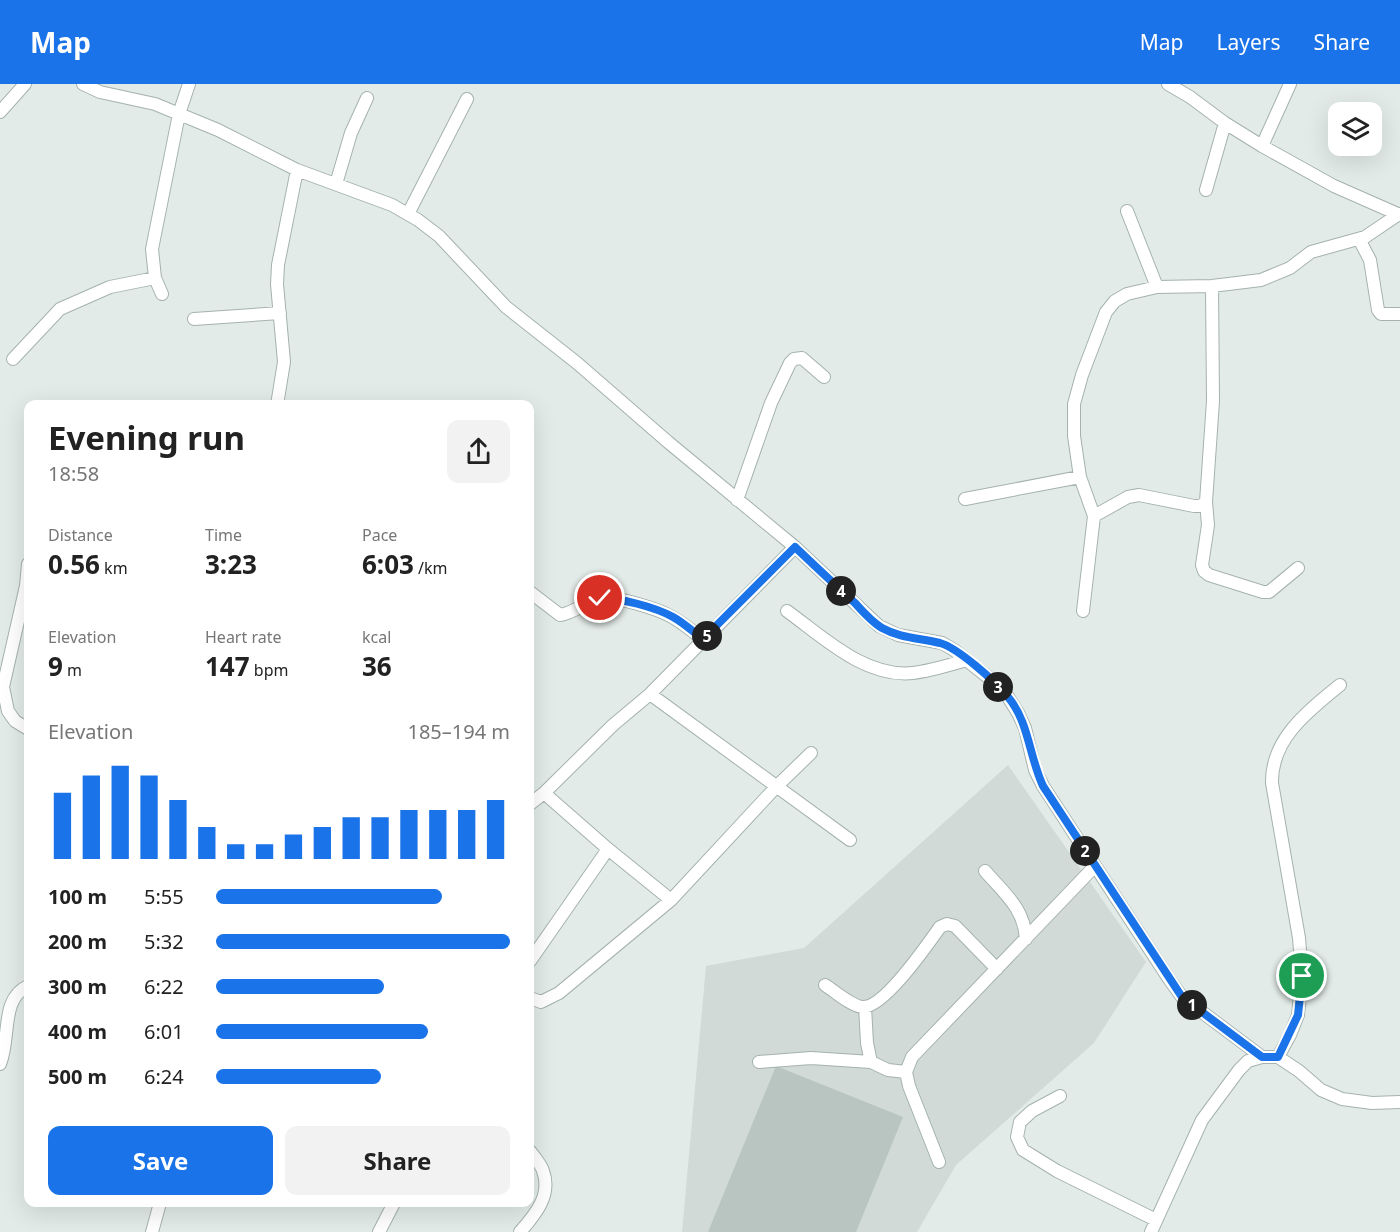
<!DOCTYPE html>
<html lang="en">
<head>
<meta charset="utf-8">
<style>
	:root { --surface:#fff; --page:#f2f2f2; --text:#222; --muted:#767676; --accent:#1a73e8 }
	body { margin:0; font-family:"Noto Sans",sans-serif; background:var(--page); color:var(--text); height:100vh; display:flex; flex-direction:column; font-size:22px; white-space:nowrap }
	* { box-sizing:border-box; margin:0 }
	p { font-size:20px; color:var(--muted) }
	.icon { flex:none; width:33px; height:33px; fill:none; stroke:currentColor; stroke-width:2; stroke-linecap:round; stroke-linejoin:round }
	.map { position:relative; flex:1; overflow:hidden }
	.panel { position:absolute; left:24px; top:316px; width:510px; height:807px; display:flex; flex-direction:column; background:var(--surface); border-radius:12px; box-shadow:0 6px 24px #0002 }
	.panel>* { flex:none }
	.tools { position:absolute; left:1328px; top:18px; display:grid; gap:12px }
	.tools a { display:grid; place-items:center; width:54px; height:54px; border-radius:12px; background:var(--surface); box-shadow:0 6px 24px #0002; font-size:30px }
	.pin { position:absolute; display:grid; place-items:center; width:51px; height:51px; color:#fff; margin:-26px; border:3px solid #fff; border-radius:50%; box-shadow:0 2px 6px #0007 }
	.km { position:absolute; width:30px; height:30px; margin:-15px; border-radius:50%; background:#222; color:#fff; font-size:16px; line-height:30px; text-align:center }
	.round { display:grid; place-items:center; flex:none; width:63px; height:63px; border-radius:12px; background:var(--page) }
	.headline { display:flex; align-items:center; justify-content:space-between; height:102px; padding:0 24px }
	h1 { font-size:33px; font-weight:700; line-height:45px }
	.metrics { display:grid; grid-template-columns:repeat(3,1fr); gap:9px; height:102px; padding:6px 24px }
	.metrics div { display:grid; align-content:center }
	.metrics b { font-size:26px; font-weight:700 }
	.metrics small { font-size:16px; font-weight:400 }
	.metrics p { font-size:16px }
	.chart { height:168px; padding:12px 24px }
	.chart p { display:flex; justify-content:space-between }
	.chart svg { width:100%; height:108px; margin-top:6px; stroke:var(--accent); stroke-width:6 }
	.primary-button { display:flex; gap:12px; margin-top:auto; padding:12px 24px }
	.primary-button a { flex:1; height:69px; border-radius:12px; background:var(--accent); color:#fff; font-size:24px; font-weight:700; line-height:69px; text-align:center }
	.primary-button a+a { background:var(--page); color:var(--text) }
	ul { padding:0 24px; list-style:none; font-size:20px }
	li { display:grid; grid-template-columns:96px 72px 1fr; align-items:center; height:45px }
	li i { height:15px; border-radius:8px; background:var(--accent) }
	header { display:flex; align-items:center; gap:36px; box-sizing:border-box; height:84px; padding:0 30px; background:var(--accent); color:#fff }
	header strong { font-size:28px }
	nav { display:flex; gap:33px; margin-inline-start:auto; font-size:21px }
	.map>svg:first-child { display:block }
</style>
</head>
<body>
<header>
<strong>Map</strong>
<nav><a>Map</a><a>Layers</a><a>Share</a></nav>
</header>
<div class="map">
<svg width="1400" height="1148" viewBox="0 0 1400 1148">
	<rect width="100%" height="100%" fill="#e2ebe7"/>
	<path fill="#d1dad6" d="M1008 681 1146 878 1094 959 956 1081 917 1148H682L706 882 804 864Z"/>
	<path fill="#b8c5c0" d="M776 982 903 1033 856 1148H708Z"/>
	<g fill="none" stroke-linecap="round" stroke-linejoin="round">
		<defs>
			<path id="minor" d="M83 0 100 8 155 20 218 46 297 86 392 121 418 136 439 152 506 223 577 279 668 358 795 463 879 542 898 551 942 559 954 566 989 594 1008 613 1018 629 1025 644 1035 686 1043 702 1169 895 1182 913 1262 973
				M1168 0 1190 13 1225 39 1262 62 1334 102 1400 131
				M0 28 25 0
				M1262 62 1290 0
				M336 100 351 49 367 14
				M1206 106 1225 39
				M1127 127 1157 203
				M408 130 467 15
				M1359 155 1370 176 1378 226 1381 230H1400
				M162 210 155 194 152 165 179 30 189 0
				M194 235 280 229
				M13 275 60 225 110 203 155 194
				M277 321 284 278 277 200 278 181 297 86
				M965 415 1080 393
				M737 416 771 319 790 279 794 275 802 274 824 293
				M1206 418 1208 441 1202 481 1204 487 1209 491 1263 508H1269L1298 484
				M1094 432 1128 413 1139 411 1194 422H1200L1206 418 1213 317 1212 202
				M28 480 26 502 3 603 8 627 15 637 28 645
				M530 508 560 531C574 529 585 518 599 515 615 511 658 525 672 533 683 539 693 548 703 555
				M787 527C823 553 865 594 913 589 931 587 949 581 967 576
				M1083 527 1094 432 1080 393 1074 352V320L1082 291 1106 228 1115 217 1127 210 1157 203 1212 202 1261 196 1290 184 1311 168 1365 153 1399 130
				M650 610 850 756
				M544 709 608 765 671 816
				M530 720 544 709 613 641 650 610 795 463
				M985 787C1005 810 1024 824 1026 855
				M530 877 608 765
				M825 901C836 908 850 921 862 923 883 925 928 860 940 843L947 840 955 842 997 885
				M530 914 541 918 559 909 671 816 776 703 811 669
				M865 923 867 959 871 978 888 986 906 988
				M1278 973 1290 951 1298 931 1302 892 1299 854 1272 699C1271 655 1308 627 1340 601
				M759 978 811 974 871 978
				M0 980C11 953 0 915 28 902
				M1060 1012 1032 1027 1020 1038 1017 1053 1023 1066 1057 1087 1156 1136
				M939 1078 909 1002 906 988 912 973 1095 782
				M152 1148 160 1119
				M379 1148 394 1119
				M520 1148C535 1131 552 1111 543 1087 541 1080 534 1073 530 1067
				M1151 1148 1202 1036 1239 986 1248 977 1262 973H1278L1299 987 1321 1006 1342 1015 1372 1019 1400 1018"/>
		</defs>
		<use href="#minor" stroke="#a5b2ae" stroke-width="14"/>
		<use href="#minor" stroke="#fff" stroke-width="12"/>
	</g>
	<g fill="none" stroke-linecap="round" stroke-linejoin="round">
		<defs>
			<path id="route" d="M600 514C620 514 655 523 673 533 684 539 693 548 703 555L795 463C815 482 835 501 855 519 863 528 872 538 882 544 900 554 920 554 940 559 958 564 995 597 1008 613 1029 638 1029 672 1043 702L1182 913 1262 973H1278L1298 931 1302 892"/>
		</defs>
		<use href="#route" stroke="#fff" stroke-width="12"/>
		<use href="#route" stroke="#1a73e8" stroke-width="8"/>
	</g>
</svg>
<div class="tools">
<a><svg class="icon" aria-label="layers" viewBox="0 0 24 24"><path d="M12 4l9 5-9 5-9-5zM3 14l9 5 9-5"/></svg></a>
</div>
<div class="pin" style="left:1302px;top:892px;background:#1e9e55"><svg class="icon" aria-label="arrive" viewBox="0 0 24 24"><path d="M6 21V4h12l-3 4 3 4H6"/></svg></div>
<div class="pin" style="left:600px;top:514px;background:#d93025"><svg class="icon" aria-label="check" viewBox="0 0 24 24"><path d="M5 12l5 5 9-10"/></svg></div>
<b class="km" style="left:1192px;top:921px">1</b>
<b class="km" style="left:1085px;top:767px">2</b>
<b class="km" style="left:998px;top:603px">3</b>
<b class="km" style="left:841px;top:507px">4</b>
<b class="km" style="left:707px;top:552px">5</b>
<section class="panel">
<div class="headline"><div><h1>Evening run</h1><p>18:58</p></div><a class="round"><svg class="icon" aria-label="share" viewBox="0 0 24 24"><path d="M12 15V3M7 8l5-5 5 5M5 13v7h14v-7"/></svg></a></div>
<div class="metrics">
<div><p>Distance</p><b>0.56<small> km</small></b></div>
<div><p>Time</p><b>3:23</b></div>
<div><p>Pace</p><b>6:03<small> /km</small></b></div>
</div>
<div class="metrics">
<div><p>Elevation</p><b>9<small> m</small></b></div>
<div><p>Heart rate</p><b>147<small> bpm</small></b></div>
<div><p>kcal</p><b>36</b></div>
</div>
<div class="chart"><p><span>Elevation</span>185–194 m</p>
<svg viewBox="0 0 160 44" preserveAspectRatio="none"><path d="M5 44V17M15 44V10M25 44V6M35 44V10M45 44V20M55 44V31M65 44V38M75 44V38M85 44V34M95 44V31M105 44V27M115 44V27M125 44V24M135 44V24M145 44V24M155 44V20"/></svg>
</div>
<ul>
<li><b>100 m</b>5:55<i style="width:77%"></i></li>
<li><b>200 m</b>5:32<i style="width:100%"></i></li>
<li><b>300 m</b>6:22<i style="width:57%"></i></li>
<li><b>400 m</b>6:01<i style="width:72%"></i></li>
<li><b>500 m</b>6:24<i style="width:56%"></i></li>
</ul>
<div class="primary-button"><a>Save</a><a>Share</a></div>
</section>
</div>
</body>
</html>
